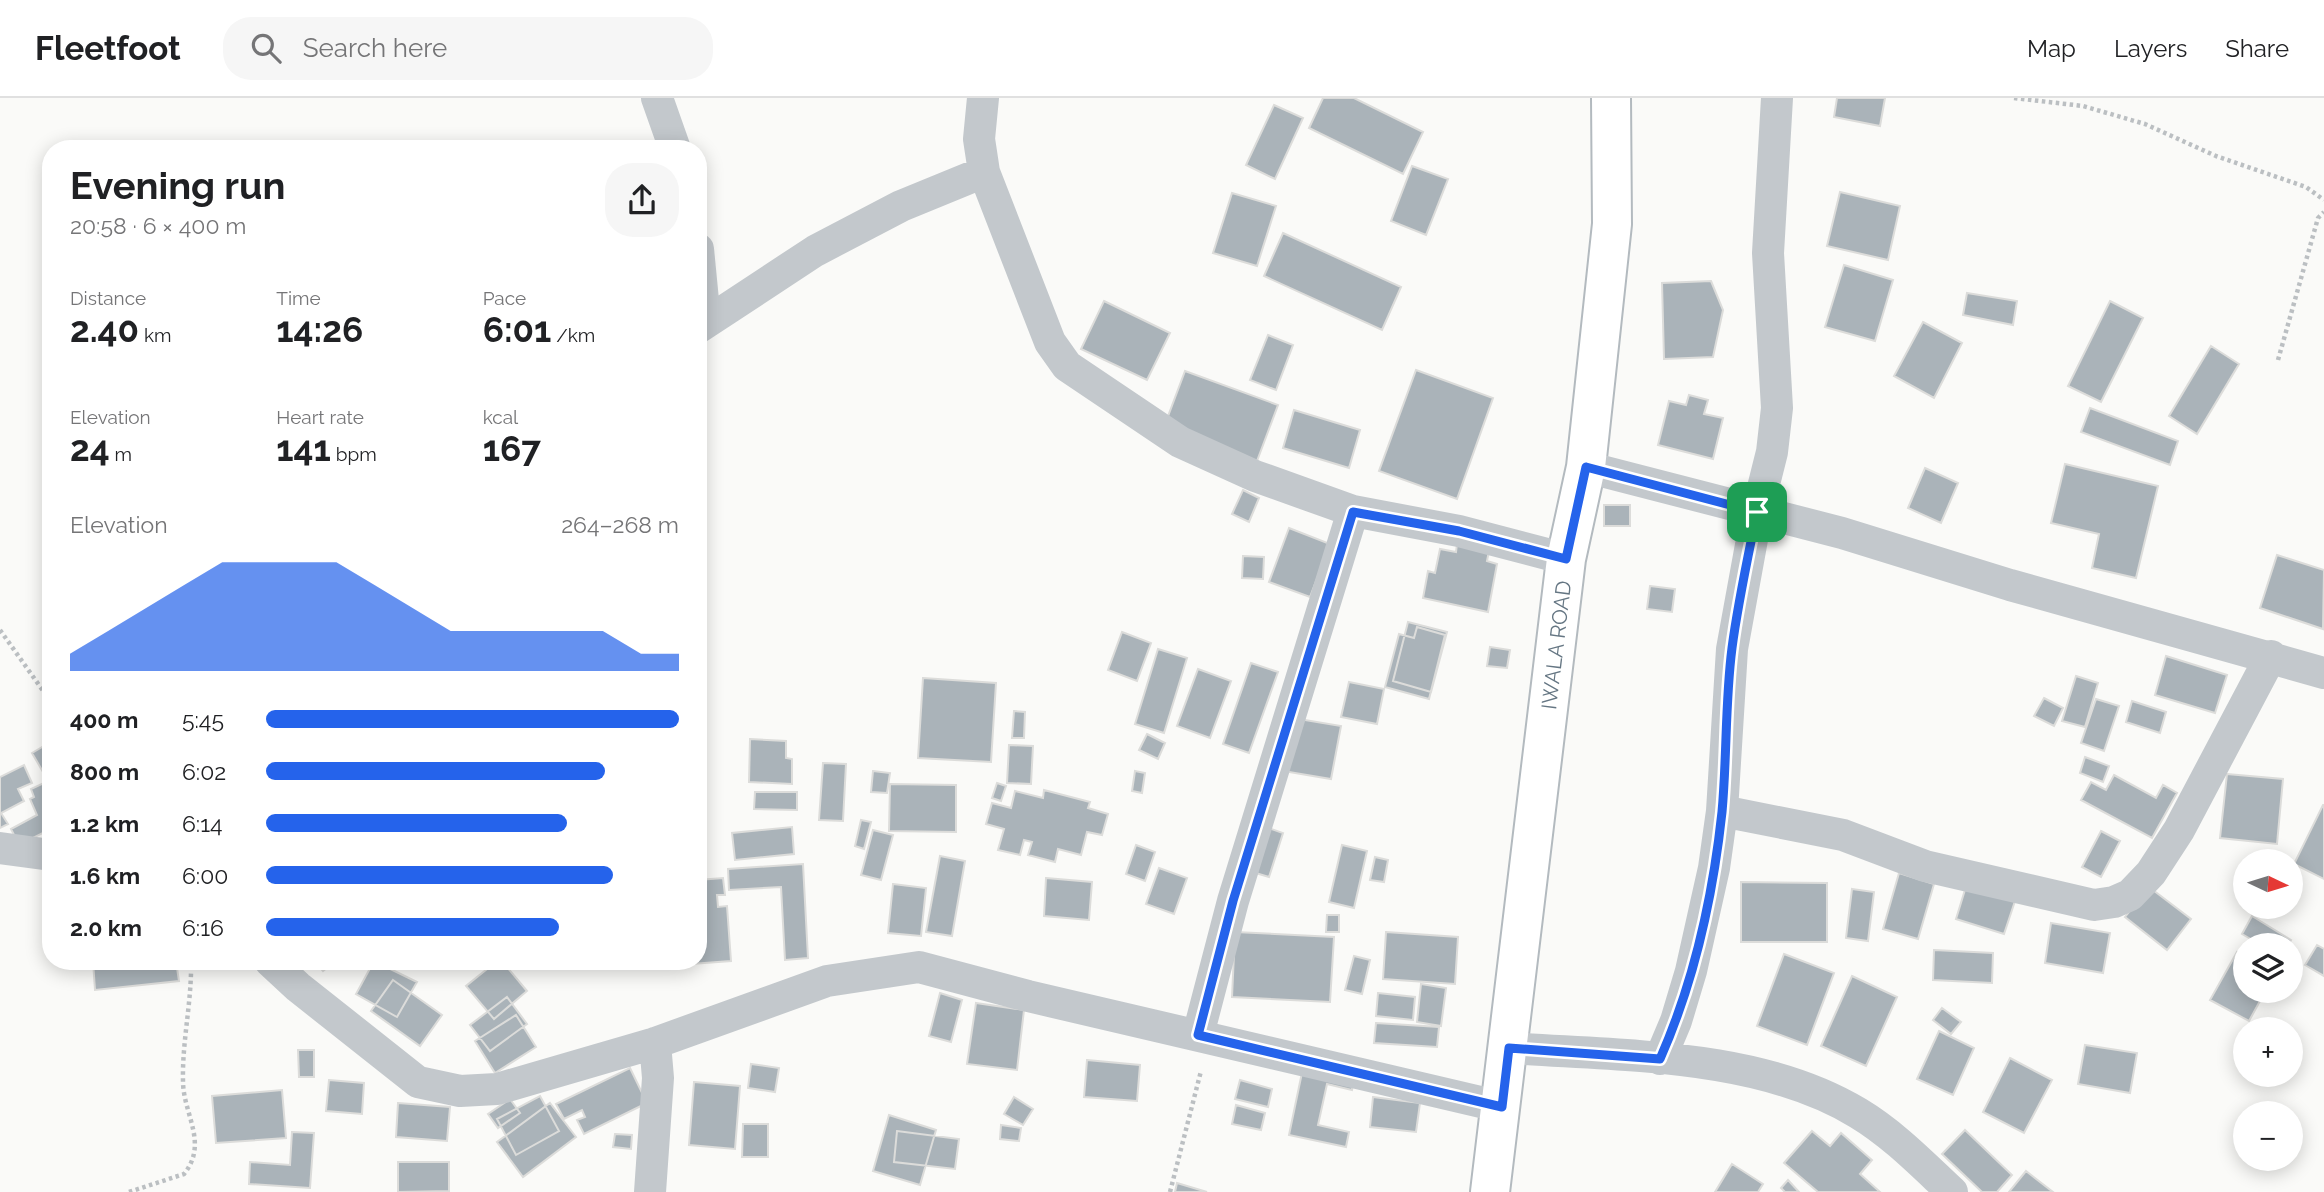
<!DOCTYPE html>
<html lang="en">
<head>
<meta charset="utf-8">
<style>
	:root { --surface:#fff; --page:#f6f6f6; --text:#202124; --muted:#757577; --line:#e0e0e0; --accent:#2563eb }
	body { margin:0; font-family:Raleway,sans-serif; background:var(--page); color:var(--text); height:100vh; display:flex; flex-direction:column; font-size:26px; white-space:nowrap }
	* { box-sizing:border-box; margin:0 }
	p { font-size:23px; color:var(--muted) }
	.icon { flex:none; width:38px; height:38px; fill:none; stroke:currentColor; stroke-width:2; stroke-linecap:round; stroke-linejoin:round }
	.map { position:relative; flex:1; overflow:hidden }
	.drawer { position:absolute; left:42px; top:42px; width:665px; height:830px; display:flex; flex-direction:column; background:var(--surface); border-radius:28px; box-shadow:0 4px 18px #0003 }
	.drawer>* { flex:none }
	.needle { width:46px; rotate:94deg }
	.tools { position:absolute; left:2233px; top:751px; display:grid; gap:14px }
	.tools a { display:grid; place-items:center; width:70px; height:70px; border-radius:50%; background:var(--surface); box-shadow:0 4px 18px #0003; font-size:35px }
	.pin { position:absolute; display:grid; place-items:center; width:60px; height:60px; color:#fff; margin:-30px; border-radius:14px; box-shadow:0 4px 10px #0006 }
	.round { display:grid; place-items:center; flex:none; width:74px; height:74px; border-radius:28px; background:var(--page) }
	.summary { display:flex; align-items:center; justify-content:space-between; height:119px; padding:0 28px }
	h1 { font-size:38px; font-weight:700; line-height:52px }
	.stats { display:grid; grid-template-columns:repeat(3,1fr); gap:10px; height:119px; padding:7px 28px }
	.stats div { display:grid; align-content:center }
	.stats b { font-size:35px; font-weight:700 }
	.stats small { font-size:19px; font-weight:400 }
	.stats p { font-size:19px }
	.chart { height:196px; padding:14px 28px }
	.chart p { display:flex; justify-content:space-between }
	.chart svg { width:100%; height:126px; margin-top:7px; fill:var(--accent); opacity:.7 }
	ul { padding:0 28px; list-style:none; font-size:23px }
	li { display:grid; grid-template-columns:112px 84px 1fr; align-items:center; height:52px }
	li i { height:18px; border-radius:9px; background:var(--accent) }
	header { display:flex; align-items:center; gap:42px; box-sizing:border-box; height:98px; padding:0 35px; background:var(--surface); border-bottom:2px solid var(--line) }
	header strong { font-size:33px }
	nav { display:flex; gap:38px; margin-inline-start:auto; font-size:24px }
	.search { width:490px; height:63px; background:var(--page); display:flex; align-items:center; gap:18px; box-sizing:border-box; padding:0 24px; border-radius:28px; color:var(--muted); font-size:26px }
	.map>svg:first-child { display:block }
</style>
</head>
<body>
<header>
<strong>Fleetfoot</strong>
<div class="search"><svg class="icon" aria-label="search" viewBox="0 0 24 24"><circle cx="10" cy="10" r="6"/><path d="M15 15l6 6"/></svg>Search here</div>
<nav><a>Map</a><a>Layers</a><a>Share</a></nav>
</header>
<div class="map">
<svg width="2324" height="1094" viewBox="0 0 2324 1094">
	<rect width="100%" height="100%" fill="#fafaf8"/>
	<path fill="#aab3b9" stroke="#dcdcda" stroke-width="2" d="M1323 0H1354L1423 34 1403 76 1309 30Z
		M1837 0H1885L1880 28 1834 19Z
		M1274 7 1303 20 1275 81 1246 67Z
		M1412 68 1448 81 1426 137 1391 123Z
		M1840 94 1900 108 1888 162 1827 148Z
		M1232 95 1276 108 1257 168 1213 155Z
		M1283 135 1401 189 1382 232 1264 178Z
		M1844 167 1893 182 1875 243 1825 229Z
		M1711 183 1723 212 1713 259 1664 261 1662 185Z
		M1967 195 2017 203 2013 227 1963 217Z
		M1104 203 1170 235 1147 282 1081 251Z
		M2110 203 2143 220 2101 304 2068 288Z
		M1923 224 1962 245 1934 300 1894 278Z
		M1268 237 1293 247 1276 292 1250 282Z
		M2211 248 2239 266 2197 336 2169 318Z
		M1416 272 1493 300 1457 401 1379 373Z
		M1185 273 1278 307 1257 363 1164 329Z
		M1689 297 1708 302 1704 316 1723 320 1713 361 1658 347 1669 303 1686 307Z
		M2090 310 2178 343 2170 367 2081 334Z
		M1294 312 1360 332 1349 370 1283 350Z
		M2065 366 2158 388 2136 480 2092 470 2099 436 2051 425Z
		M1925 370 1958 385 1941 425 1908 410Z
		M1243 392 1259 400 1249 424 1232 416Z
		M1604 407H1630V428H1604Z
		M1289 430 1330 446 1310 499 1269 484Z
		M1457 446 1489 453 1487 463 1497 466 1488 514 1423 500 1428 473 1435 475 1440 451 1456 454Z
		M2277 457 2324 472 2323 531 2260 510Z
		M1243 458 1264 459 1263 481 1242 480Z
		M698 482 705 483 702 531H698Z
		M1650 488 1675 491 1672 514 1647 511Z
		M1408 524 1447 534 1431 594 1393 583Z
		M1417 529 1445 537 1429 601 1385 589 1399 536 1414 540Z
		M1122 534 1151 545 1137 583 1108 572Z
		M1490 549 1510 552 1507 570 1487 568Z
		M1158 551 1187 560 1164 635 1135 626Z
		M2166 558 2227 577 2215 615 2155 597Z
		M1251 565 1278 574 1249 655 1223 646Z
		M1198 571 1231 583 1210 640 1177 628Z
		M2076 578 2098 585 2085 629 2062 623Z
		M923 580 996 585 991 664 918 660Z
		M1349 584 1384 591 1377 626 1341 619Z
		M2044 600 2063 610 2054 628 2034 618Z
		M2096 601 2119 608 2104 653 2081 645Z
		M2132 603 2166 614 2160 635 2126 624Z
		M1014 613 1025 614 1024 640H1012Z
		M1293 620 1341 628 1331 681 1283 673Z
		M1147 636 1165 645 1158 661 1139 652Z
		M750 641 786 643V660L792 661V686L749 684Z
		M49 645 51 676 46 679 32 655Z
		M1009 647 1033 648 1031 686 1007 685Z
		M2085 659 2109 668 2103 684 2080 675Z
		M823 665 846 666 843 723 819 722Z
		M24 667 32 685 18 691 24 703 1 715 8 726 0 730V679Z
		M873 673 890 675 887 695 871 694Z
		M1135 673 1145 675 1142 695 1132 693Z
		M2227 676 2283 681 2277 746 2220 740Z
		M2114 677 2156 700 2163 687 2177 695 2152 740 2081 702 2091 684 2106 692Z
		M46 684 51 693V731L19 747 11 731 37 717 30 701 34 699 31 691Z
		M997 685 1006 688 1001 703 992 700Z
		M890 686 956 687V734L889 733Z
		M1044 692 1090 704 1088 710 1108 716 1102 737 1087 734 1081 757 1058 751 1055 764 1028 757 1032 744 1024 742 1020 757 998 752 1004 731 986 726 992 705 1011 710 1015 693 1043 700Z
		M755 694H797V712L754 711Z
		M2323 707H2324V781L2294 766Z
		M861 722 871 724 864 751 855 748Z
		M1263 728 1283 735 1269 779 1249 773Z
		M792 729 794 756 735 762 732 735Z
		M873 732 893 737 881 782 861 777Z
		M2101 733 2120 743 2101 779 2082 769Z
		M1136 747 1155 754 1145 783 1126 776Z
		M1342 747 1367 753 1354 810 1329 804Z
		M940 758 965 763 952 838 926 834Z
		M1375 759 1388 762 1384 784 1370 782Z
		M803 766 808 860 785 862 781 789 729 792 728 771Z
		M1159 770 1187 780 1174 816 1146 806Z
		M1899 775 1934 786 1918 841 1883 831Z
		M723 780 725 797H717L718 809 727 808 731 863 664 868 663 863H698V782Z
		M1046 780 1092 784 1089 822 1044 818Z
		M1968 782 2017 797 2004 836 1956 821Z
		M1741 784 1827 785V844H1741Z
		M893 786 926 790 921 838 888 835Z
		M2149 789 2191 821 2167 852 2125 819Z
		M1852 791 1874 794 1868 843 1846 840Z
		M1327 817H1339V834H1326Z
		M2252 818 2291 842 2288 847H2261L2242 836Z
		M2051 825 2110 835 2103 875 2045 865Z
		M1235 834 1334 839 1330 904 1232 899Z
		M1386 834 1458 839 1455 886 1383 881Z
		M2317 847 2324 851V878L2305 867Z
		M1934 852 1993 855 1992 885 1933 882Z
		M2237 854 2245 859V892H2266L2249 923 2210 902Z
		M1784 856 1834 875 1807 947 1757 928Z
		M1354 858 1370 862 1362 896 1345 892Z
		M93 863H176L179 883 95 892Z
		M315 863H335L323 873Z
		M374 863 417 884 397 919 356 896Z
		M497 863H502L527 893 494 921 466 888Z
		M1852 878 1897 899 1866 968 1821 948Z
		M393 882 442 917 420 948 371 913Z
		M1421 886 1446 890 1441 928 1417 924Z
		M940 895 962 902 951 944 929 938Z
		M1378 895 1415 899 1413 922 1376 918Z
		M507 899 527 926 490 953 470 927Z
		M976 905 1024 912 1017 972 967 966Z
		M1942 910 1961 924 1951 936 1933 922Z
		M516 917 536 949 495 975 475 943Z
		M2266 923 2281 931H2262Z
		M1376 925 1439 929 1437 949 1374 945Z
		M1939 933 1974 950 1953 997 1917 981Z
		M2085 947 2137 955 2130 995 2078 986Z
		M298 952H314V979H299Z
		M2010 960 2052 982 2024 1035 1983 1014Z
		M1087 962 1140 967 1137 1003 1084 999Z
		M1304 965 1355 976 1352 992 1327 986 1318 1027 1349 1034 1346 1049 1289 1037Z
		M751 966 779 970 775 994 748 990Z
		M630 970 647 1005 584 1036 577 1022 585 1019 582 1012 564 1021 556 1006Z
		M329 982 364 985 362 1016 326 1013Z
		M1240 982 1272 991 1268 1009 1235 1001Z
		M694 984 740 988 735 1051 689 1047Z
		M282 992 286 1040 216 1045 212 998Z
		M540 998 559 1033 516 1057 497 1021Z
		M1014 999 1033 1011 1023 1027 1004 1016Z
		M1373 999 1420 1005 1416 1034 1370 1029Z
		M510 1001 520 1015 498 1030 488 1016Z
		M398 1005 450 1009 447 1043 396 1039Z
		M550 1005 576 1039 523 1079 497 1044Z
		M1236 1007 1265 1015 1261 1032 1232 1026Z
		M889 1017 936 1032 920 1087 873 1073Z
		M743 1026H768V1059H742Z
		M1001 1027 1021 1030 1019 1043 1000 1041Z
		M1965 1032 2012 1077 1997 1094H1982L1942 1056Z
		M897 1033 959 1041 955 1071 894 1064Z
		M1812 1033 1830 1048 1841 1035 1872 1062 1860 1076 1880 1094H1818L1784 1065Z
		M292 1034 314 1035 310 1090 249 1086 250 1064 290 1067Z
		M615 1036 632 1037 631 1051 613 1049Z
		M398 1064H449V1093L398 1094Z
		M1732 1066 1763 1086 1758 1094H1715Z
		M2026 1073 2053 1094H2009Z
		M1788 1082 1799 1094H1785L1781 1090Z
		M1177 1085 1207 1094H1175Z"/>
	<g fill="none" stroke-linecap="round" stroke-linejoin="round">
		<defs>
			<g id="secondary">
				<path id="s1" d="M1490 1094 1566 461 1586 369 1612 126 1611 0"/>
			</g>
		</defs>
		<use href="#secondary" stroke="#b3babf" stroke-width="42"/>
		<path stroke="#bbbfc2" stroke-width="4.5" stroke-dasharray="3.5 3.5" stroke-linecap="butt" d="M2014 0 2083 8 2145 26 2216 58 2306 89 2324 102
			M2278 262 2318 120 2324 114
			M0 532 51 604
			M129 1094 184 1076C209 1045 183 1016 183 983 182 943 192 903 191 863
			M1170 1094 1201 973"/>
		<path stroke="#c3c8cc" stroke-width="32" d="M657 0 675 51
			M983 0 979 41 984 74 1050 244 1067 268 1180 344 1255 378 1353 413 1459 433 1566 461
			M698 151 705 223
			M698 230 815 153 901 108 984 74
			M1586 369 1842 435 2010 487 2324 575
			M1722 713 1843 737 1925 768 2094 807 2114 804 2130 797 2151 775 2179 732 2271 558
			M0 750 51 757
			M270 863 298 889 418 984 460 993 497 991 655 945 827 883 919 869 1028 898 1502 1009
			M1198 937 1233 803 1353 413
			M1509 950C1622 958 1759 955 1858 1015 1893 1036 1922 1066 1952 1094
			M1660 961 1676 923 1691 873 1714 770 1722 713 1732 551 1757 414 1772 354 1777 310 1768 155 1777 0
			M650 1094 658 980 655 945"/>
		<use href="#secondary" stroke="#fff" stroke-width="38"/>
	</g>
	<g fill="none" stroke-linecap="round" stroke-linejoin="round">
		<defs>
			<path id="route" d="M1586 369 1757 414C1748 459 1738 504 1732 550 1725 604 1727 660 1722 714 1713 798 1694 884 1660 961L1509 950 1502 1009 1198 937 1233 803 1353 414 1459 433 1566 461Z"/>
		</defs>
		<use href="#route" stroke="#fff" stroke-width="14"/>
		<use href="#route" stroke="#2563eb" stroke-width="9"/>
	</g>
	<g text-anchor="middle" dominant-baseline="central" stroke-width="7" stroke-linejoin="round" paint-order="stroke">
		<g font-size="21" fill="#657683" stroke="#fff">
			<text stroke="none"><textPath href="#s1" startOffset="551">IWALA ROAD</textPath></text>
		</g>
	</g>
</svg>
<div class="tools">
<a><svg class="needle" viewBox="-14 -14 28 28"><path d="M0-13l5 13h-10z" fill="#e53935"/><path d="M0 13l5-13h-10z" fill="#757577"/></svg></a>
<a><svg class="icon" aria-label="layers" viewBox="0 0 24 24"><path d="M12 4l9 5-9 5-9-5zM3 14l9 5 9-5"/></svg></a>
<a>+</a>
<a>−</a>
</div>
<div class="pin" style="left:1757px;top:414px;background:#1e9e55"><svg class="icon" aria-label="arrive" viewBox="0 0 24 24"><path d="M6 21V4h12l-3 4 3 4H6"/></svg></div>
<section class="drawer">
<div class="summary"><div><h1>Evening run</h1><p>20:58 · 6 × 400 m</p></div><a class="round"><svg class="icon" aria-label="share" viewBox="0 0 24 24"><path d="M12 15V3M7 8l5-5 5 5M5 13v7h14v-7"/></svg></a></div>
<div class="stats">
<div><p>Distance</p><b>2.40<small> km</small></b></div>
<div><p>Time</p><b>14:26</b></div>
<div><p>Pace</p><b>6:01<small> /km</small></b></div>
</div>
<div class="stats">
<div><p>Elevation</p><b>24<small> m</small></b></div>
<div><p>Heart rate</p><b>141<small> bpm</small></b></div>
<div><p>kcal</p><b>167</b></div>
</div>
<div class="chart"><p><span>Elevation</span>264–268 m</p>
<svg viewBox="0 0 160 44" preserveAspectRatio="none"><path d="M0 44V38L10 30L20 22L30 14L40 6L50 6L60 6L70 6L80 14L90 22L100 30L110 30L120 30L130 30L140 30L150 38L160 38V44z"/></svg>
</div>
<ul>
<li><b>400 m</b>5:45<i style="width:100%"></i></li>
<li><b>800 m</b>6:02<i style="width:82%"></i></li>
<li><b>1.2 km</b>6:14<i style="width:73%"></i></li>
<li><b>1.6 km</b>6:00<i style="width:84%"></i></li>
<li><b>2.0 km</b>6:16<i style="width:71%"></i></li>
</ul>
</section>
</div>
</body>
</html>
